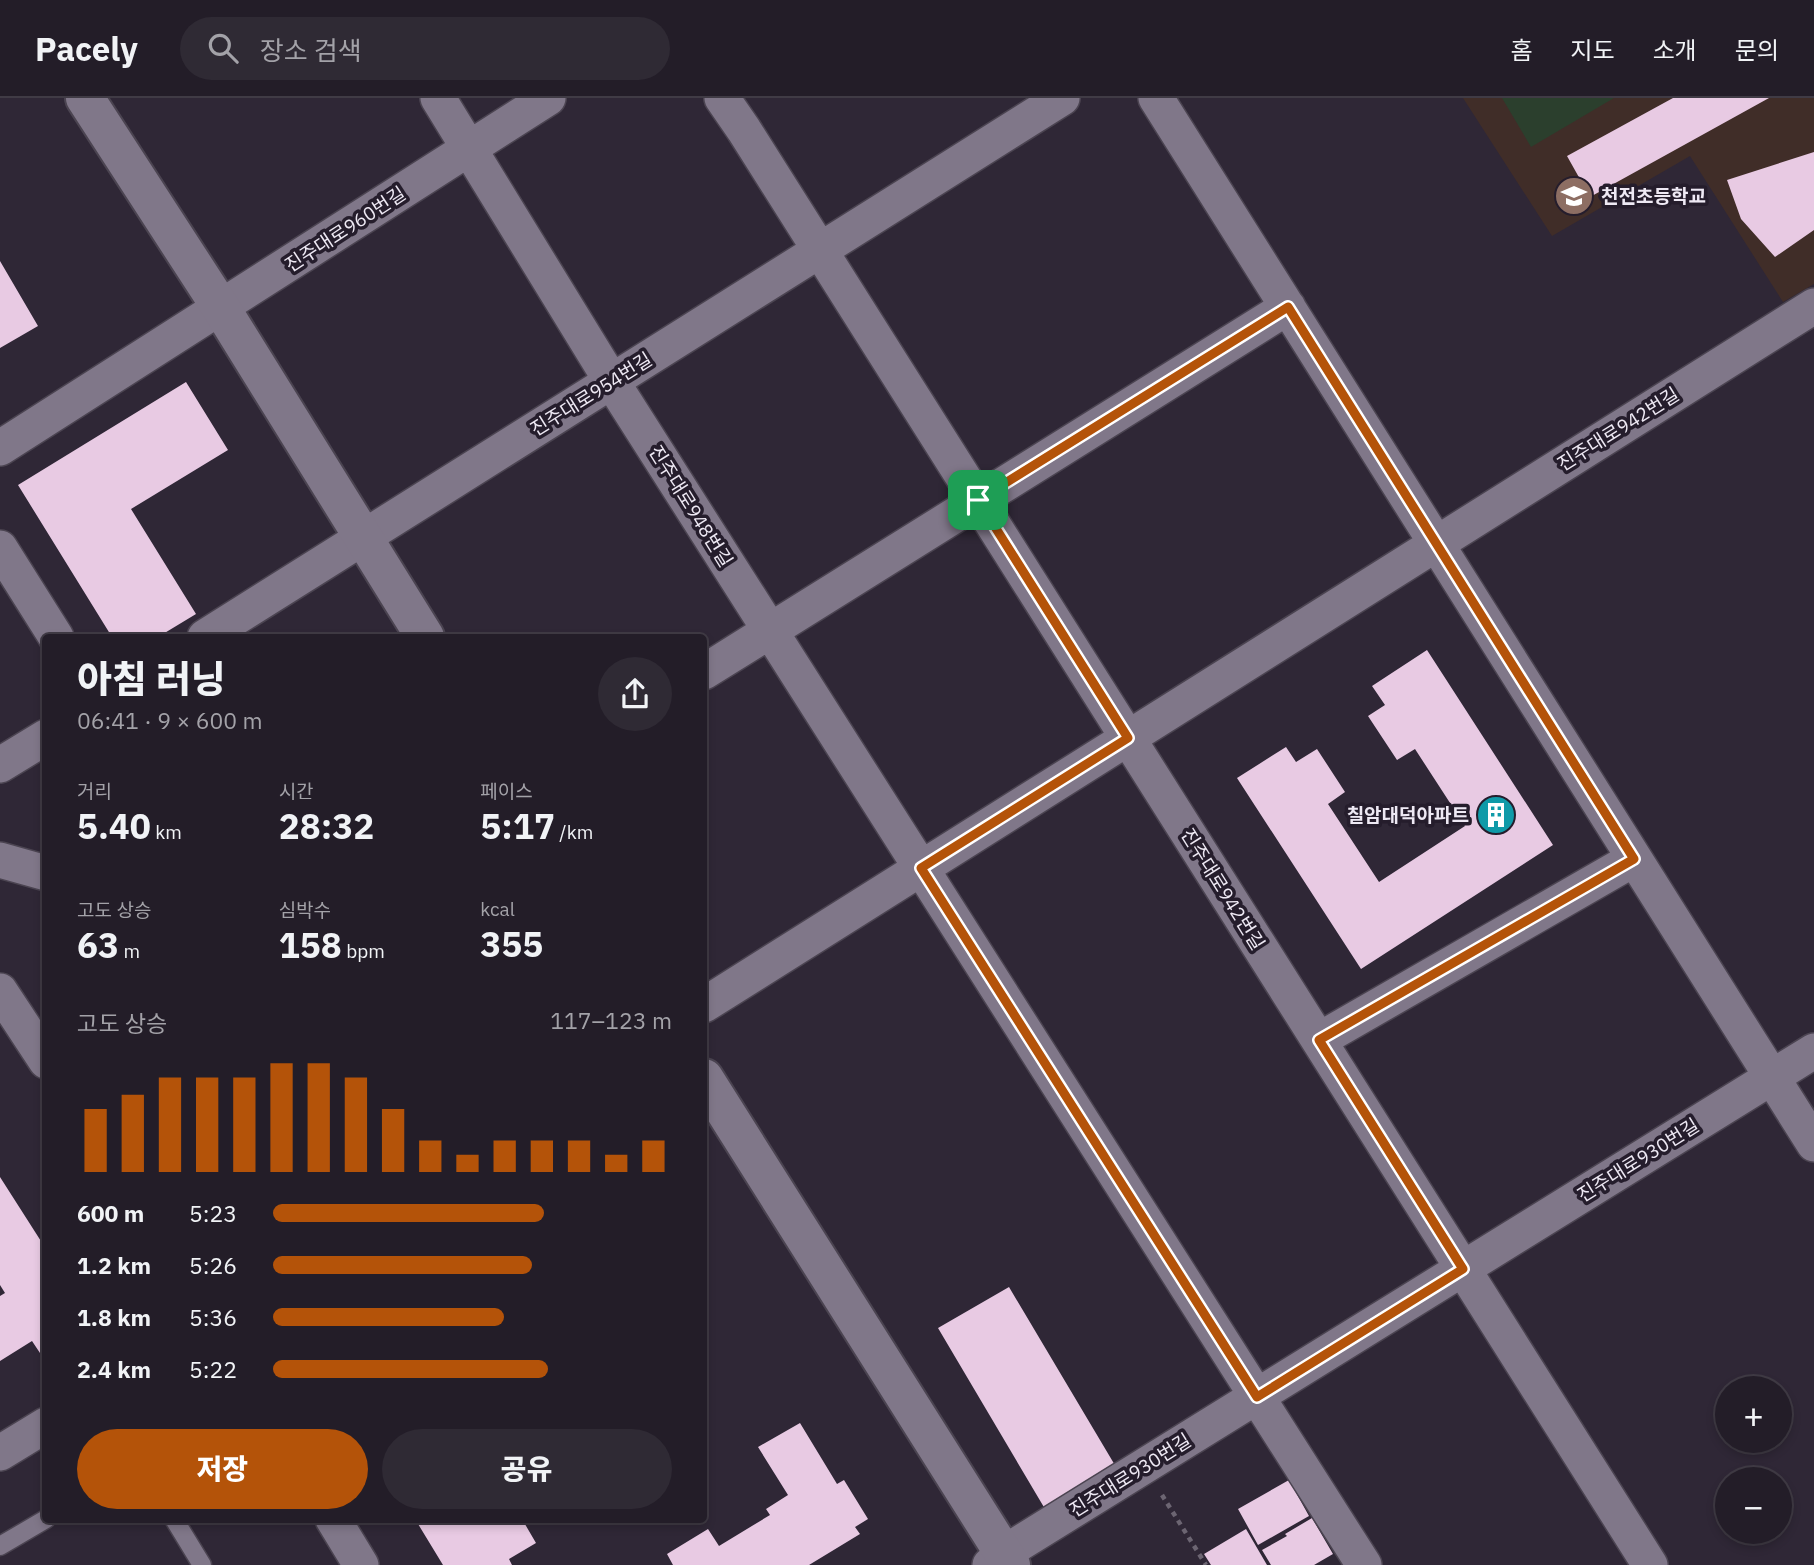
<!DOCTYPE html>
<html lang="ko">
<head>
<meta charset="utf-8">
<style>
	:root { --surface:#231d28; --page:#2f2a34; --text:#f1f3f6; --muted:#a3a2a8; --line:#403b45; --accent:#b45309 }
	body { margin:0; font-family:"IBM Plex Sans","Noto Sans KR",sans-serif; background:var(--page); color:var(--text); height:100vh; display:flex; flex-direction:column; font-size:26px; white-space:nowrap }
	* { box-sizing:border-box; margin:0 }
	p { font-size:23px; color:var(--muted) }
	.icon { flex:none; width:38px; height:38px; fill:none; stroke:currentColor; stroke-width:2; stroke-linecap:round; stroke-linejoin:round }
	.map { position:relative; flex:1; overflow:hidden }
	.drawer { position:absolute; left:42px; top:536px; width:665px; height:889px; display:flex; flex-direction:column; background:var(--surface); border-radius:7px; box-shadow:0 4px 10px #0003,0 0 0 2px var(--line) }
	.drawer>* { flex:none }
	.controls { position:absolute; left:1715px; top:1278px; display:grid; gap:14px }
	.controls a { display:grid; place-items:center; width:77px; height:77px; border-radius:50%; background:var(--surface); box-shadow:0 4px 10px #0003,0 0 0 2px var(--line); font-size:35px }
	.pin { position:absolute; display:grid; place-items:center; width:60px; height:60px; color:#fff; margin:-30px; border-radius:14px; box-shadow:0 4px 10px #0006 }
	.round { display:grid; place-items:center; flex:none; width:74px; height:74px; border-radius:37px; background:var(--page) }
	.overview { display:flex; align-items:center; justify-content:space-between; height:119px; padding:0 35px }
	h1 { font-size:38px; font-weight:800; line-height:52px }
	.figures { display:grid; grid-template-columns:repeat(3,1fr); gap:10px; height:119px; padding:7px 35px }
	.figures div { display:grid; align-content:center }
	.figures b { font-size:35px; font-weight:800 }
	.figures small { font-size:19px; font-weight:400 }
	.figures p { font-size:19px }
	.chart { height:196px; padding:14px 35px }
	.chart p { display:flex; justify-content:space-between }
	.chart svg { width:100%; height:126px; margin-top:7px; stroke:var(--accent); stroke-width:6 }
	.button { display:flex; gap:14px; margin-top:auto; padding:14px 35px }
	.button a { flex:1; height:80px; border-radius:42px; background:var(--accent); color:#fff; font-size:28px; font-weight:800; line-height:80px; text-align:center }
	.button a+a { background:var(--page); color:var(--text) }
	ul { padding:0 35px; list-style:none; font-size:23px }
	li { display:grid; grid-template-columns:112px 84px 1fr; align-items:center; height:52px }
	li i { height:18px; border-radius:9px; background:var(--accent) }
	header { display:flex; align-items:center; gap:42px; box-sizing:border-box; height:98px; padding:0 35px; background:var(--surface); border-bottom:2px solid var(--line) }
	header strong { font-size:33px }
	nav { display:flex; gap:38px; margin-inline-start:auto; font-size:24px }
	.search { width:490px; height:63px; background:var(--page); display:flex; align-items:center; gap:18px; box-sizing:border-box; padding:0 24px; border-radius:38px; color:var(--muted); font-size:26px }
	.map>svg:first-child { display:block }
</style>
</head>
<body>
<header>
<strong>Pacely</strong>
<div class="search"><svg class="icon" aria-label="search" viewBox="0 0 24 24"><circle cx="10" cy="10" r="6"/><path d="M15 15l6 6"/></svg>장소 검색</div>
<nav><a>홈</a><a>지도</a><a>소개</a><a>문의</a></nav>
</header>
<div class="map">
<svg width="1814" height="1467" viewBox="0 0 1814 1467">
	<rect width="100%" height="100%" fill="#2f2736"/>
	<path fill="#402d28" d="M1463 0H1814V186L1783 204 1690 58 1552 138Z"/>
	<path fill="#2b3f2d" d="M1502 0H1614L1531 49Z"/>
	<path fill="#e8cae3" d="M1673 0H1769L1590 99 1567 58Z
		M1814 54V132L1775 159 1741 121 1727 82Z
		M0 163 38 228 0 250Z
		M186 284 228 352 131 411 196 516 158 539H112L18 387Z
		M1427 552 1553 747 1361 871 1237 680 1286 649 1296 664 1317 651 1345 694 1328 706 1379 784 1465 728 1415 651 1397 662 1368 618 1385 607 1372 588Z
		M0 1079 46 1151V1264L32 1243 0 1263V1198L5 1195 0 1187Z
		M1009 1189 1119 1374 1048 1416 938 1230Z
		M800 1325 837 1386 844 1382 868 1421 855 1429 860 1436 809 1467H673L667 1456 708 1431 719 1448 770 1417 766 1411 788 1397 758 1349Z
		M1289 1382 1309 1418 1258 1447 1238 1411Z
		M1312 1420 1333 1456 1314 1467H1271L1262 1452 1287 1438 1285 1436Z
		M415 1421H522L536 1445 509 1461 512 1467H443Z
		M1246 1431 1267 1467H1211L1204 1456Z"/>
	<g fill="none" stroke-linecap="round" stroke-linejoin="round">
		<defs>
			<path id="service" d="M174 1421 202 1467
				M0 1448 46 1421"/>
			<path id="minor" d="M438 0 612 284 1364 1467
				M722 0 744 32 1650 1467
				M1156 0 1814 1046
				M0 350 548 0
				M0 450 56 539
				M205 539 1062 0
				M704 574 1288 209
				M0 667 46 639
				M0 762 46 775
				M0 893 46 963
				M704 907 1814 208
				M1319 942 1634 761
				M0 1355 46 1327
				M333 1421 361 1467
				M990 1467 1004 1455 1814 953"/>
			<path id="tertiary" d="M85 0 221 210 425 539
				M704 980 1011 1467"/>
		</defs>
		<use href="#service" stroke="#4b4451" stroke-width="21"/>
		<use href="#minor" stroke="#4b4451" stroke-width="38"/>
		<use href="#tertiary" stroke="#4b4451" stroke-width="42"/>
		<path stroke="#6c6572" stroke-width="4.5" stroke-dasharray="5 5" stroke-linecap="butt" d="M1162 1397 1206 1467"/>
		<use href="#service" stroke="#807789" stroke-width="18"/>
		<use href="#minor" stroke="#807789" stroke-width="35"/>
		<use href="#tertiary" stroke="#807789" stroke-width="38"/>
	</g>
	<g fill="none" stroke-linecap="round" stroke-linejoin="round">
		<defs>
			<path id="route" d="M1288 209 1634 761 1319 942 1463 1171 1257 1299 921 770 1128 640 978 402Z"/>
		</defs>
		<use href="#route" stroke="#fff" stroke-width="14"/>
		<use href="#route" stroke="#b45309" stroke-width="9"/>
	</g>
	<defs>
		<symbol id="school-disc" viewBox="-11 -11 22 22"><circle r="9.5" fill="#8d6e63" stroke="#251d2c"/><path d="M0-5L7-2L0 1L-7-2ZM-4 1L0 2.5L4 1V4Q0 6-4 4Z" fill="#fff"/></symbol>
		<symbol id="building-disc" viewBox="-11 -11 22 22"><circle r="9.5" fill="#0f9aa8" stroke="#251d2c"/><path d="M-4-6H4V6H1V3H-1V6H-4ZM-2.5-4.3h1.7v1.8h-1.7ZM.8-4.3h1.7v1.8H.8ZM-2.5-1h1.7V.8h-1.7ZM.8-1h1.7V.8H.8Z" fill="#fff"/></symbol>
	</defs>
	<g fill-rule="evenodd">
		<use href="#school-disc" x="1552" y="76" width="44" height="44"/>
		<use href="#building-disc" x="1474" y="695" width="44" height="44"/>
	</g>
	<g text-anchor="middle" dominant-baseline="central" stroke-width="7" stroke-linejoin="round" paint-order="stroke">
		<g font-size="19" font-weight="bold" fill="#eee9f4" stroke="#251d2c" text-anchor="start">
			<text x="1601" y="98">천전초등학교</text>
			<text x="1469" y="717" text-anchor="end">칠암대덕아파트</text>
		</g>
		<g font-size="19" fill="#eee9f4" stroke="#251d2c">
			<text transform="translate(345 131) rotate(-33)">진주대로960번길</text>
			<text transform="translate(591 296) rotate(-32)">진주대로954번길</text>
			<text transform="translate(1618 331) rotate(-32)">진주대로942번길</text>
			<text transform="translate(691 408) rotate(58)">진주대로948번길</text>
			<text transform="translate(1223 791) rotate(58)">진주대로942번길</text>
			<text transform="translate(1638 1062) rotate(-32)">진주대로930번길</text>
			<text transform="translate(1130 1377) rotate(-32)">진주대로930번길</text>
		</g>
	</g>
</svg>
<div class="controls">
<a>+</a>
<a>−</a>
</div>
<div class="pin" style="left:978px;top:402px;background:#1e9e55"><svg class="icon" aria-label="arrive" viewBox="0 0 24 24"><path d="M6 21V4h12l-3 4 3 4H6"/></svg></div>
<section class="drawer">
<div class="overview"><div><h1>아침 러닝</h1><p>06:41 · 9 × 600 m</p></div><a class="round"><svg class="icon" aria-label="share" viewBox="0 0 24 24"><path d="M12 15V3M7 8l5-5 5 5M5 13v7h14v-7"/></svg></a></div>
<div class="figures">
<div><p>거리</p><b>5.40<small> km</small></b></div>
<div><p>시간</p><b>28:32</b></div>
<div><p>페이스</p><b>5:17<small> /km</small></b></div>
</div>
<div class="figures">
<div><p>고도 상승</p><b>63<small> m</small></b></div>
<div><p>심박수</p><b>158<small> bpm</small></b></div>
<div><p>kcal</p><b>355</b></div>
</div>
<div class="chart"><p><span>고도 상승</span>117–123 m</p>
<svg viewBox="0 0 160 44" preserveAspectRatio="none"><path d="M5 44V22M15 44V17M25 44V11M35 44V11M45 44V11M55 44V6M65 44V6M75 44V11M85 44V22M95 44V33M105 44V38M115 44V33M125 44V33M135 44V33M145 44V38M155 44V33"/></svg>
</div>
<ul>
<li><b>600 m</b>5:23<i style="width:68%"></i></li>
<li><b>1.2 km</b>5:26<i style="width:65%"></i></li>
<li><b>1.8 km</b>5:36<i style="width:58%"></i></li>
<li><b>2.4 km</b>5:22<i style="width:69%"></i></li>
</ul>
<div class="button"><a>저장</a><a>공유</a></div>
</section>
</div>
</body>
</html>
